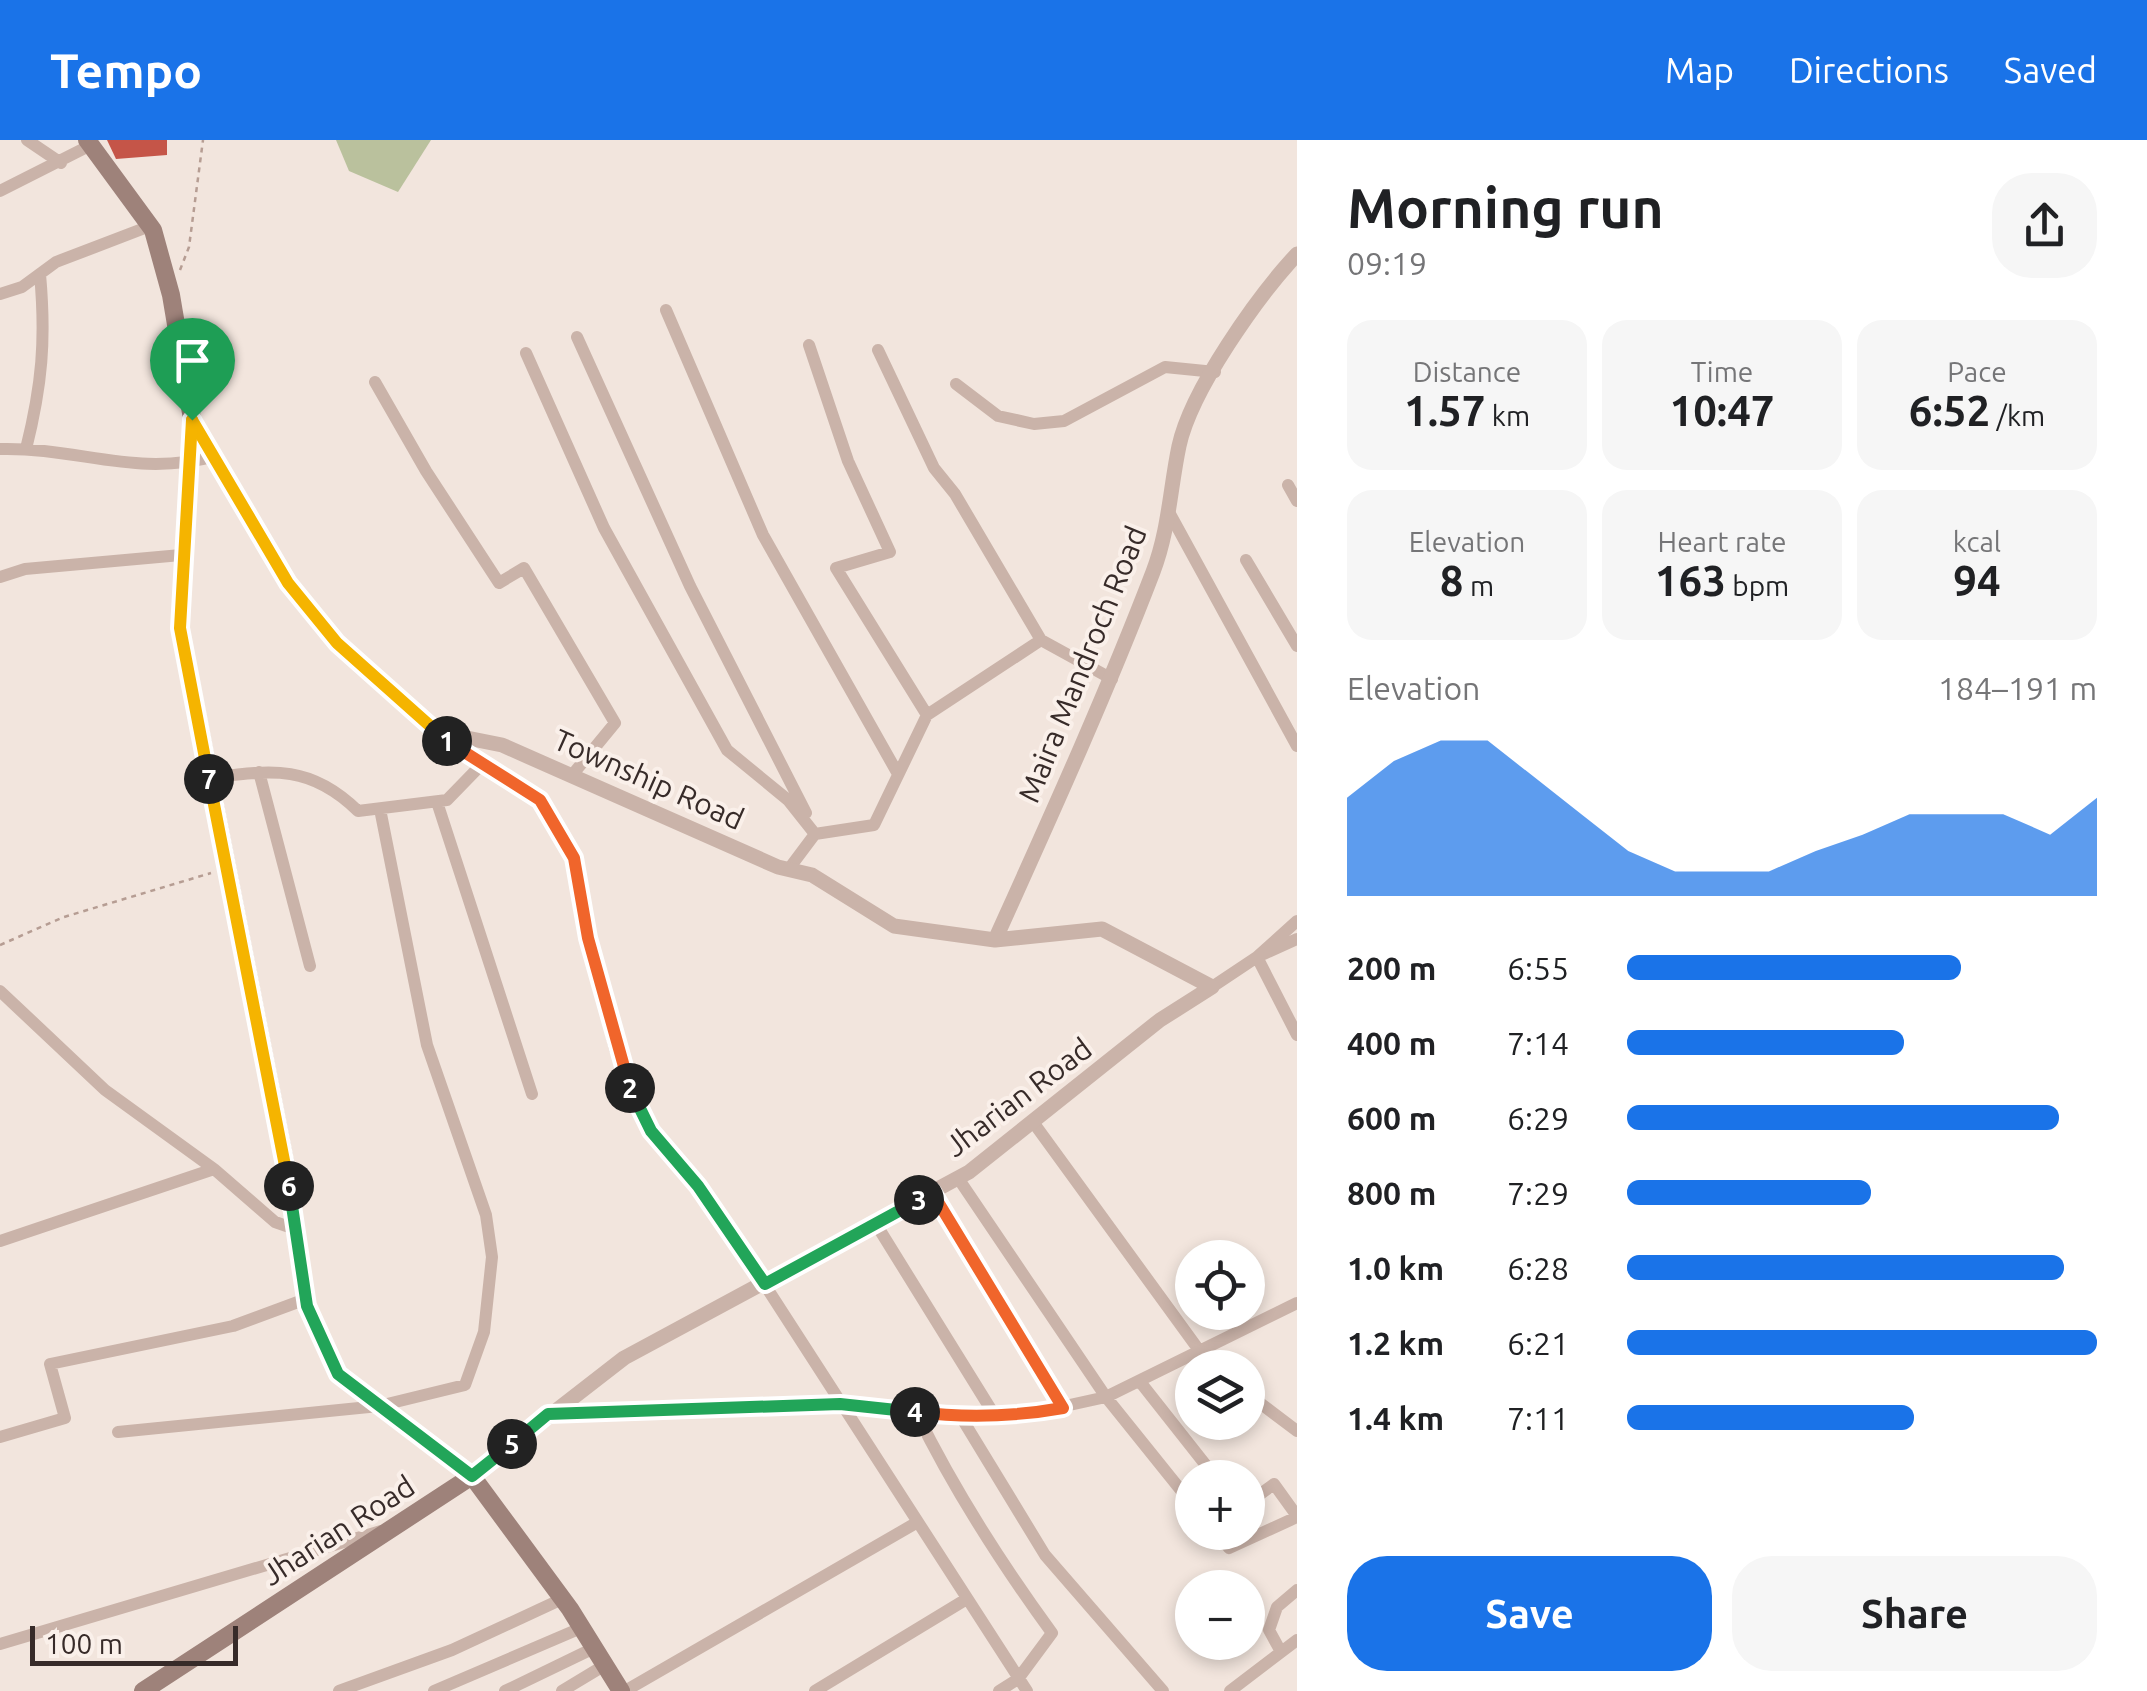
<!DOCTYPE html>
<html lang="en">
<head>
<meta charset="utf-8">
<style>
	:root { --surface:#fff; --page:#f6f6f6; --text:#202124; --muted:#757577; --accent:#1a73e8 }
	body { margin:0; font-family:Ubuntu,sans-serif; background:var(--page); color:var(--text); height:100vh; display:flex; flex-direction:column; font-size:38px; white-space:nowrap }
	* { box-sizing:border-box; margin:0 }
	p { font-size:32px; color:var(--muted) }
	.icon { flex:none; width:55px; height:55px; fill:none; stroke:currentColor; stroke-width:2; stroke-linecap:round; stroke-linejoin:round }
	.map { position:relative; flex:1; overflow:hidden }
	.side { display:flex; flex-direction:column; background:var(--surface); width:850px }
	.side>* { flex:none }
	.controls { position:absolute; left:1175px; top:1100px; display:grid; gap:20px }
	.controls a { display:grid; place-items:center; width:90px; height:90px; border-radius:50%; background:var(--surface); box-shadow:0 5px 15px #0003; font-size:50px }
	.scale { position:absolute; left:30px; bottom:25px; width:208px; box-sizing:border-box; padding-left:10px; border:5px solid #372b29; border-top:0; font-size:28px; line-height:35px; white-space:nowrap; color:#372b29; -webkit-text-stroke:8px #faf0ea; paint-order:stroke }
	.pin { position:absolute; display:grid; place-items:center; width:85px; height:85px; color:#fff; margin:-102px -42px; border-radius:50% 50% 50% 0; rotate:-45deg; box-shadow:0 0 10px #0007 }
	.pin .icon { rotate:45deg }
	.km { position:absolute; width:50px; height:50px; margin:-25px; border-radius:50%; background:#222; color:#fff; font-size:28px; line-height:50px; text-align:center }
	.round { display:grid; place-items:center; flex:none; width:105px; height:105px; border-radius:40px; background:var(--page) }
	.headline { display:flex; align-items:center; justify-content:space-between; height:170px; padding:0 50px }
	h1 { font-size:55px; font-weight:700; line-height:75px }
	.figures { display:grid; grid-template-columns:repeat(3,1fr); gap:15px; height:170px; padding:10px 50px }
	.figures div { display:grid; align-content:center; border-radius:25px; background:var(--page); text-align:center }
	.figures b { font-size:42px; font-weight:700 }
	.figures small { font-size:28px; font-weight:400 }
	.figures p { font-size:28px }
	.chart { height:280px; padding:20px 50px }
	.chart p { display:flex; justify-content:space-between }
	.chart svg { width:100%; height:180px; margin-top:10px; fill:var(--accent); opacity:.7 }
	.action { display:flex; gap:20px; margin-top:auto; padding:20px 50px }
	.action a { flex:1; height:115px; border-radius:40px; background:var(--accent); color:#fff; font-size:40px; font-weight:700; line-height:115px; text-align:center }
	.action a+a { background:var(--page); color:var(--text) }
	ul { padding:0 50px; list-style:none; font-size:32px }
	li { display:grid; grid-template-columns:160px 120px 1fr; align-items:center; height:75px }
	li i { height:25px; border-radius:12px; background:var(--accent) }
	header { display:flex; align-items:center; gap:60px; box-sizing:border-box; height:140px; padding:0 50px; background:var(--accent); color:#fff }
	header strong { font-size:48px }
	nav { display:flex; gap:55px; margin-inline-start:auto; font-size:35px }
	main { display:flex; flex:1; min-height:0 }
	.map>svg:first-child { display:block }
</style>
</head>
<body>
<header>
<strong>Tempo</strong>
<nav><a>Map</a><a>Directions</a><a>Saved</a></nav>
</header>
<main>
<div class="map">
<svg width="1297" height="1551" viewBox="0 0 1297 1551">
	<rect width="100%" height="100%" fill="#f2e5dd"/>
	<path fill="#bac19d" d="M336 0H431L398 52 349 31Z"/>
	<path fill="#c55548" d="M107 0H167V15L116 19Z"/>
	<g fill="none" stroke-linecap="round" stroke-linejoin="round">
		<path stroke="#b69d93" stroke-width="2.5" stroke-dasharray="5 5" stroke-linecap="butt" d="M180 130 189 107 203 0
			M0 805 64 777 211 733"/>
		<path stroke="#cab3a9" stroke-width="12" d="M27 0 61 23
			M0 51 91 5
			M0 154 22 147 56 122 150 86
			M666 170 763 395 898 634
			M577 197 690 446 806 673
			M809 205 848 321 890 412 836 428 927 575
			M878 210 934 328 955 354 1041 500
			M526 213 604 388 727 610 788 660 815 694
			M375 242 426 331 499 443 524 428 615 583 573 634
			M956 244 998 276 1034 284 1064 281 1165 227 1215 232
			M0 309C79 307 135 338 216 316
			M26 309C42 245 46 200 40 134
			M1288 345 1297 361
			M1170 374 1297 606
			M1246 420 1297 506
			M0 437 25 429 181 415
			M450 603 540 660 575 718 588 799 615 909 651 991 698 1046 765 1145 1027 1551
			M259 632 310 826
			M209 638C272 630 310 624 358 671L447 660 481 625
			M437 662 532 954
			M788 730 815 694 874 685 927 575 1041 500 1112 539
			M1297 799 1257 817 1297 895
			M1212 847 1257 817 1297 781
			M0 851 105 950 214 1029 275 1082 298 1090
			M1033 982 1212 1228
			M958 1038 1106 1257 1192 1364
			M932 1053 1063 1268
			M876 1084 995 1276
			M0 1101 214 1029
			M1141 1243 1216 1338
			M1248 1254 1297 1291
			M916 1272C954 1350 1001 1423 1052 1493L1018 1539 999 1551
			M550 1274 840 1264 956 1277 1024 1275 1106 1257 1297 1163
			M961 1277 1045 1415 1163 1551
			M118 1292 379 1266 465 1245 484 1192 492 1117 486 1075 427 905 380 669
			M0 1297 65 1278 50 1224 233 1186 306 1159
			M1248 1363 1274 1344 1297 1376
			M1216 1392 1229 1408 1297 1377
			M0 1504 381 1391
			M1281 1512 1269 1490 1277 1467 1297 1450
			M339 1551 452 1510 562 1459
			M434 1551 581 1488
			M505 1551 594 1508
			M562 1551 605 1525
			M625 1551 916 1383
			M815 1551 965 1460
			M1230 1551 1297 1500"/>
		<path stroke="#cab3a9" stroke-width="15" d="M192 279 288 443 337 503 450 603 467 598 502 605 778 727 812 735 894 786 995 800 1102 789 1212 847 1160 880 969 1032 624 1218 472 1336
			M995 800C1050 678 1105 557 1153 432 1169 390 1170 349 1179 306 1191 250 1258 156 1297 114"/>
		<path stroke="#9e827a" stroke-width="18" d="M87 0 153 90 171 155 192 279 180 488 287 1033 307 1166 338 1234 472 1336 570 1469 621 1551
			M143 1551 472 1336"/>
	</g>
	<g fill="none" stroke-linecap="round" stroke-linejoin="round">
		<defs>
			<path id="split-1" d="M192 280 288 443 337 503 447 601"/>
			<path id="split-2" d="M447 601 540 660 574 718 588 798 630 948"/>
			<path id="split-3" d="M630 948 651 991 698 1046 765 1144 919 1060"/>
			<path id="split-4" d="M915 1272C966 1278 1013 1277 1063 1268L932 1052 919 1060"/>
			<path id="split-5" d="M512 1304 548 1274 840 1264 915 1272"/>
			<path id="split-6" d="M289 1046 307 1166 338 1234 472 1336 512 1304"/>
			<path id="split-7" d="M209 639 289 1046"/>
			<path id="split-8" d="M192 280 180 488 209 639"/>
		</defs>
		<use href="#split-1" stroke="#fff" stroke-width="20"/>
		<use href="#split-2" stroke="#fff" stroke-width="20"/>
		<use href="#split-3" stroke="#fff" stroke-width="20"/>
		<use href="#split-4" stroke="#fff" stroke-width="20"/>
		<use href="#split-5" stroke="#fff" stroke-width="20"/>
		<use href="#split-6" stroke="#fff" stroke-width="20"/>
		<use href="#split-7" stroke="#fff" stroke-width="20"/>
		<use href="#split-8" stroke="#fff" stroke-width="20"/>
		<use href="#split-1" stroke="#f5b400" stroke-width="12"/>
		<use href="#split-2" stroke="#f0652b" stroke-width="12"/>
		<use href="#split-3" stroke="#22a559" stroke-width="12"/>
		<use href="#split-4" stroke="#f0652b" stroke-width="12"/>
		<use href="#split-5" stroke="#22a559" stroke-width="12"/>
		<use href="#split-6" stroke="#22a559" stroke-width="12"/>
		<use href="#split-7" stroke="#f5b400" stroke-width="12"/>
		<use href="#split-8" stroke="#f5b400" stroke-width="12"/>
	</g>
	<g text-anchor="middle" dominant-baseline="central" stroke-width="8" stroke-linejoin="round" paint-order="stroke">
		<g font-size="30" fill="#372b29" stroke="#faf0ea">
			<text transform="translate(1082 524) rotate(-68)">Maira Mandroch Road</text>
			<text transform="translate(649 639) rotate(24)">Township Road</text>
			<text transform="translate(1018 957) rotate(-37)">Jharian Road</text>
			<text transform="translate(338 1390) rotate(-33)">Jharian Road</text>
		</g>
	</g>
</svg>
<div class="controls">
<a><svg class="icon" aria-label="locate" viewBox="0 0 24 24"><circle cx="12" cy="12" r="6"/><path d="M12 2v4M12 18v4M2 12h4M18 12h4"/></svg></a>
<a><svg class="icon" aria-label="layers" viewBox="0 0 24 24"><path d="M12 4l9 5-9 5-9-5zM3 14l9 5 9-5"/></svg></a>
<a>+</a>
<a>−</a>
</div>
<div class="scale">100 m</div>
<div class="pin" style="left:192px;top:280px;background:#1e9e55"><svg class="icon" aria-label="arrive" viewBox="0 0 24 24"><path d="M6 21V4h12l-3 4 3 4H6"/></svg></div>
<b class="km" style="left:447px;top:601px">1</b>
<b class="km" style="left:630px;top:948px">2</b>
<b class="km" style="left:919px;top:1060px">3</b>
<b class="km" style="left:915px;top:1272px">4</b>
<b class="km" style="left:512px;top:1304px">5</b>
<b class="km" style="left:289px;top:1046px">6</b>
<b class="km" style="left:209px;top:639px">7</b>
</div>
<section class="side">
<div class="headline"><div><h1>Morning run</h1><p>09:19</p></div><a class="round"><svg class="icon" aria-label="share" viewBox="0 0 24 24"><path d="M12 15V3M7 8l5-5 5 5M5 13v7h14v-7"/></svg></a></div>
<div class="figures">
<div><p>Distance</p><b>1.57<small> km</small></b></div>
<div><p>Time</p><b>10:47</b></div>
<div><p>Pace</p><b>6:52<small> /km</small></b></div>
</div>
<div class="figures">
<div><p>Elevation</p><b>8<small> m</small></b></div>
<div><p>Heart rate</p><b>163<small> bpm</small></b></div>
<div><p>kcal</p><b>94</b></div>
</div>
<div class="chart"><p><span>Elevation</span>184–191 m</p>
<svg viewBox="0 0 160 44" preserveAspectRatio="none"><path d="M0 44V20L10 11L20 6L30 6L40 15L50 24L60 33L70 38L80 38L90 38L100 33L110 29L120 24L130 24L140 24L150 29L160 20V44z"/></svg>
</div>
<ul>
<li><b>200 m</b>6:55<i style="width:71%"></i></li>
<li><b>400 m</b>7:14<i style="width:59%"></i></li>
<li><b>600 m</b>6:29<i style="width:92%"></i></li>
<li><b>800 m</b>7:29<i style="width:52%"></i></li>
<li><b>1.0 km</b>6:28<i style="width:93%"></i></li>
<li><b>1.2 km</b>6:21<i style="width:100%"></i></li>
<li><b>1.4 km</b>7:11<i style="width:61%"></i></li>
</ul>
<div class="action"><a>Save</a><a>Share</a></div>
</section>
</main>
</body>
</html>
